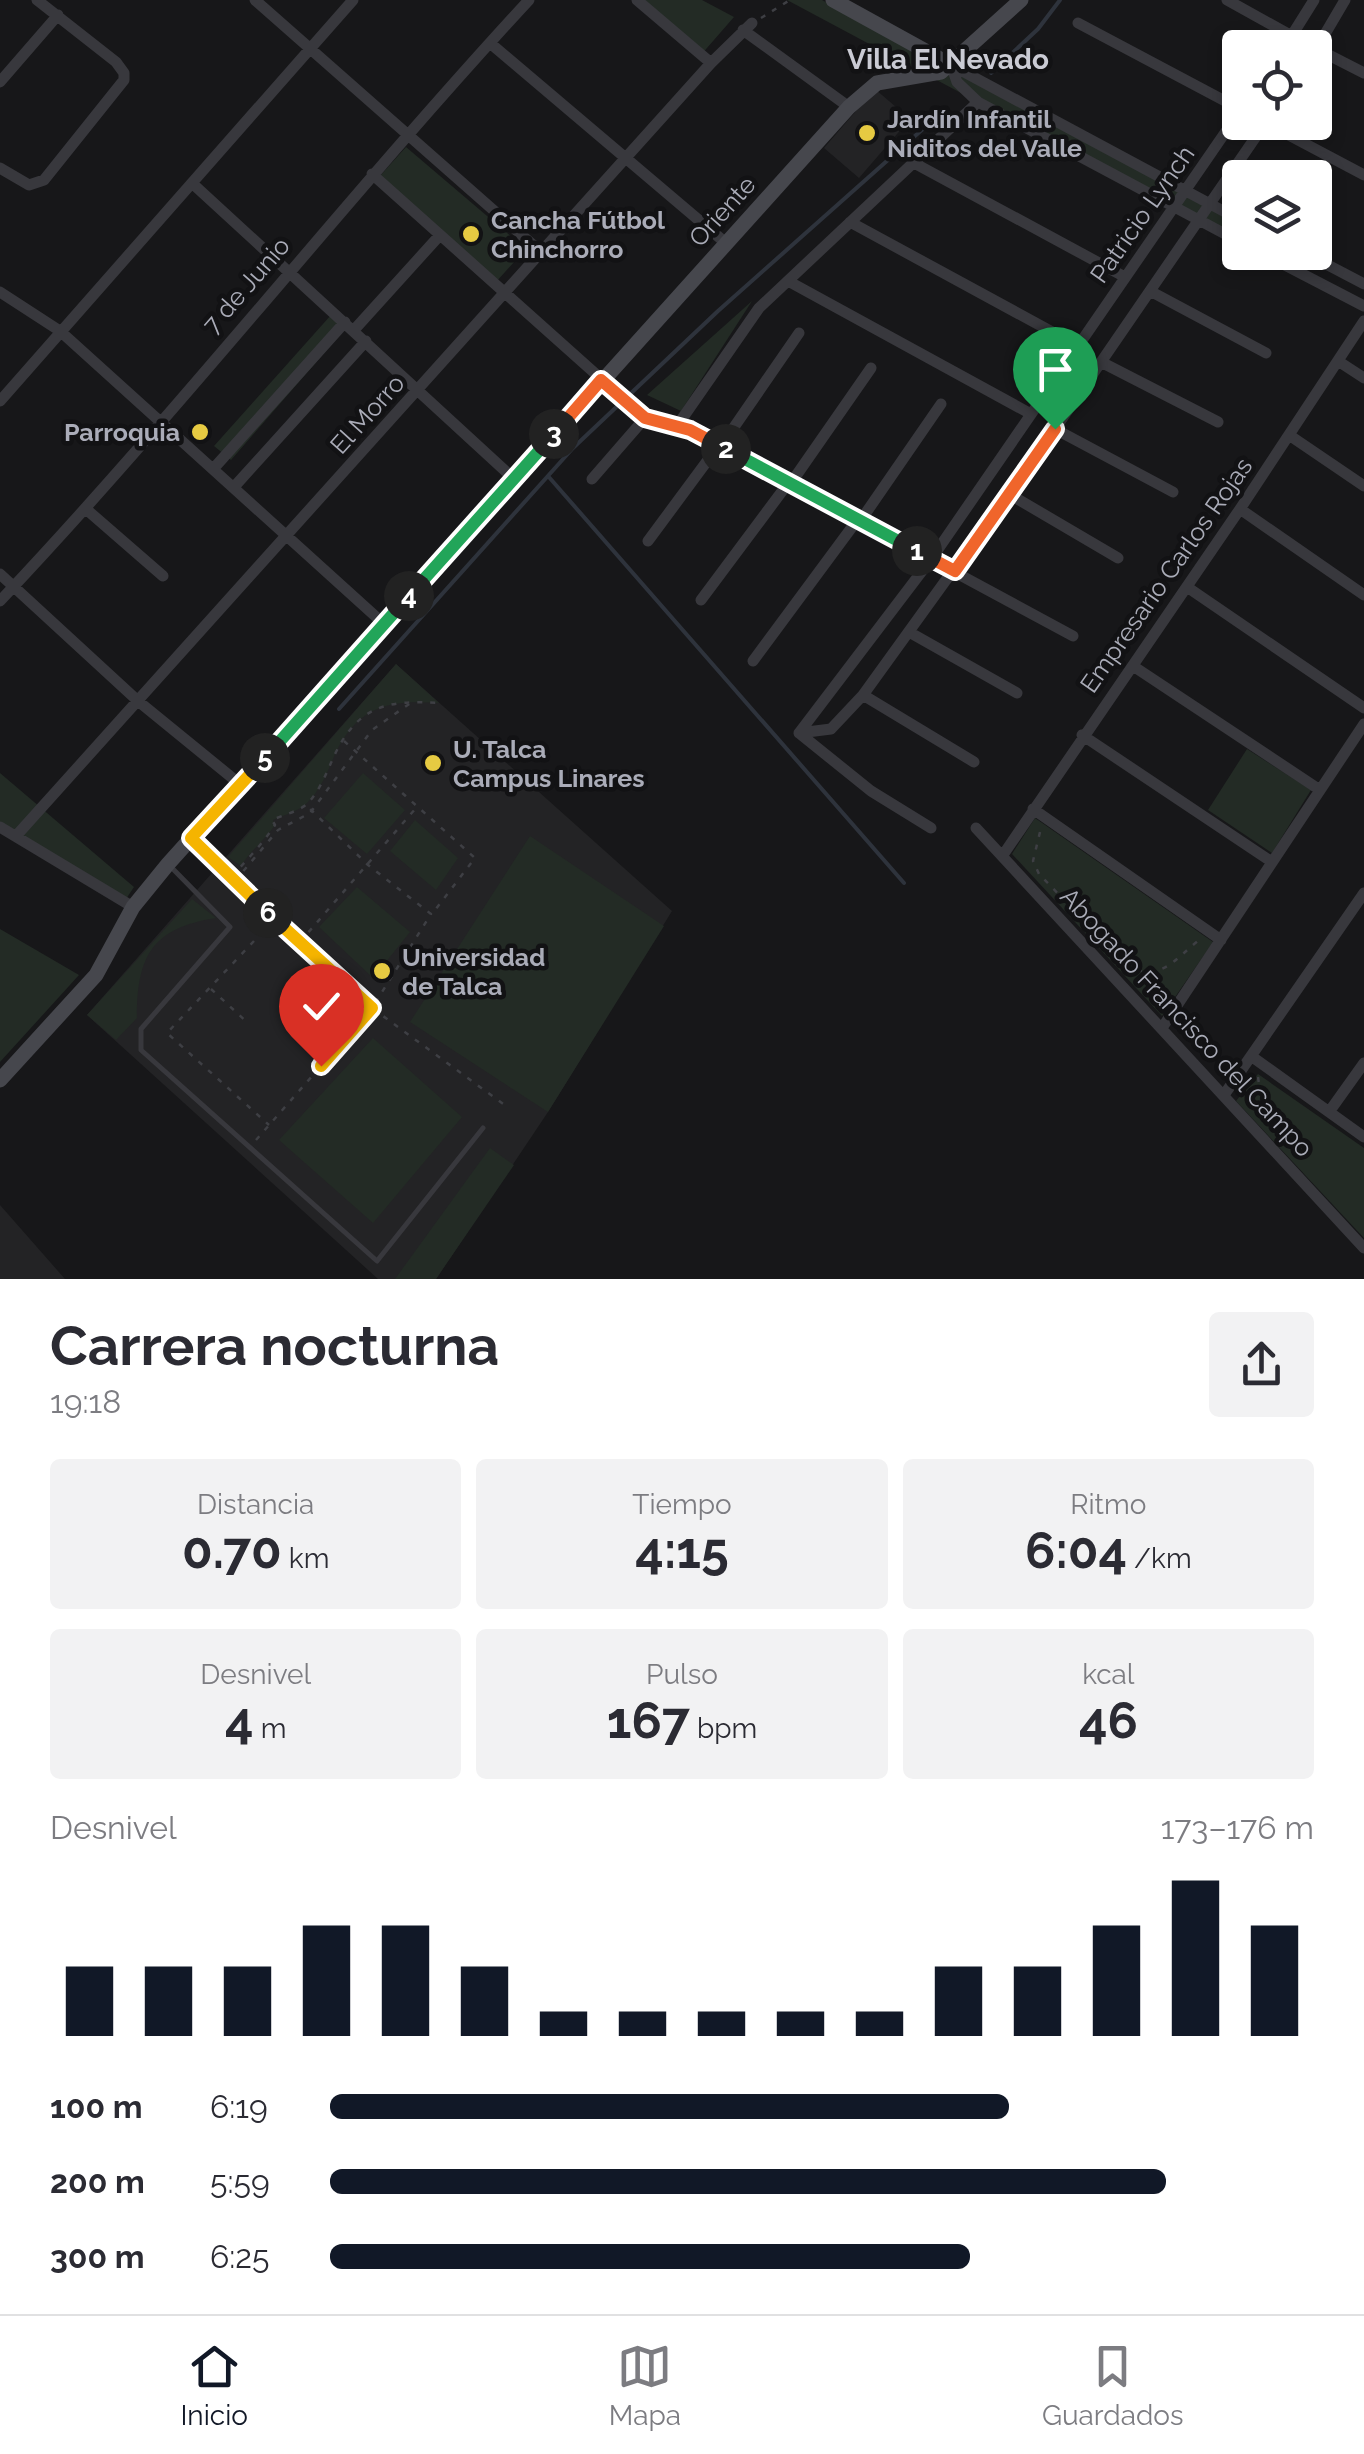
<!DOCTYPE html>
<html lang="es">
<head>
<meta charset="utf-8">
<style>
	:root { --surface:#fff; --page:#f2f2f3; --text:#2b2b33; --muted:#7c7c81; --line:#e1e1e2; --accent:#111827 }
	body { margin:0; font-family:Raleway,sans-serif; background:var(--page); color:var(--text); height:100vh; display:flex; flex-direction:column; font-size:38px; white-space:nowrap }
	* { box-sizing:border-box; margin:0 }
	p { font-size:32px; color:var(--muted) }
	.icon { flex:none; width:55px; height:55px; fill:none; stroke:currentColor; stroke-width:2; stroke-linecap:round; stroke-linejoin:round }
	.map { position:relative; height:1279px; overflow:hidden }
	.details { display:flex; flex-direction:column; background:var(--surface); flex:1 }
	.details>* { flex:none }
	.controls { position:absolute; left:1222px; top:30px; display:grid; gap:20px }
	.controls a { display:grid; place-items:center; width:110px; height:110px; border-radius:10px; background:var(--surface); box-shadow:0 5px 15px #0003; font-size:50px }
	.pin { position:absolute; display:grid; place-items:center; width:85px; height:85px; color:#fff; margin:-102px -42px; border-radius:50% 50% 50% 0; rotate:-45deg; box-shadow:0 0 10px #0007 }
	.pin .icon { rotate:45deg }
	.km { position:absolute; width:50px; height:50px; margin:-25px; border-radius:50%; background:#222; color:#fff; font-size:28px; line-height:50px; text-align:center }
	.round { display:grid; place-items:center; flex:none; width:105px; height:105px; border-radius:10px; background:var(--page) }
	.head { display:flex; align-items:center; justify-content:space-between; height:170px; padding:0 50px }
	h1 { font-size:55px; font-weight:700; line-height:75px }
	.metrics { display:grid; grid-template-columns:repeat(3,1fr); gap:15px; height:170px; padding:10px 50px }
	.metrics div { display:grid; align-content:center; border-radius:10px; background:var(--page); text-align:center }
	.metrics b { font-size:50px; font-weight:700 }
	.metrics small { font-size:28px; font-weight:400 }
	.metrics p { font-size:28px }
	.chart { height:280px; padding:20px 50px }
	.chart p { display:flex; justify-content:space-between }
	.chart svg { width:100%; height:180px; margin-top:10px; stroke:var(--accent); stroke-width:6 }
	ul { padding:0 50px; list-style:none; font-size:32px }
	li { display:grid; grid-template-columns:160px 120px 1fr; align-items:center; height:75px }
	li i { height:25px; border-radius:12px; background:var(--accent) }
	.tab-bar { display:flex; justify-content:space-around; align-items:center; height:140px; border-top:2px solid var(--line); background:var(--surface); font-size:28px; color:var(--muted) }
	.tab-bar a { display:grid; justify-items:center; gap:5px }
	.tab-bar .active { color:var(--accent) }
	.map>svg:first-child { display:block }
</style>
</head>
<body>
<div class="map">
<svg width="1364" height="1279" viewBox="0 0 1364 1279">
	<rect width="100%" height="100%" fill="#171719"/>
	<path fill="#232325" d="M875 89 910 119 859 178 824 148Z
		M396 664 672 911 548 1112 436 1279H378L87 1015Z
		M0 1205 65 1279H0Z"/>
	<path fill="#232b25" d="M637 0H702L734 17 700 56Z
		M787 0H822L1240 225V242Z
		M406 147 526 249 496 282 379 177Z
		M752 301 681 411 647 395Z
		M331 315 346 328 231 460 214 446Z
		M396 664 439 703C389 700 359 705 335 754 328 771 321 789 308 802 300 811 284 815 273 820L275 825C265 840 251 850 241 866L228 857Z
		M1247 749 1311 790 1272 853 1208 810Z
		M0 773 134 887 126 899 0 822Z
		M363 773 405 810 367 854 324 818Z
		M1035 818 1213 942 1162 1016 1012 854Z
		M415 820 458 858 436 890 390 851Z
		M530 836 664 926 548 1112 410 1022Z
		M357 887 410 932 373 978 319 927Z
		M192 899 216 918C152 928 137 956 137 1018L116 1040 87 1015Z
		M0 929 79 975 0 1062Z
		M373 1038 462 1117 373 1223 279 1140Z
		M1258 1074 1364 1148V1238L1236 1101Z
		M490 1148 514 1165 436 1279H395Z"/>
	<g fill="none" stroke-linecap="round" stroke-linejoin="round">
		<path stroke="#2e333c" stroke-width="4" d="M991 73 1038 29 1060 0
			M548 476 904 883
			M339 709 573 448 718 311 942 112"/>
		<path stroke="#3e3f44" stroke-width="2.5" stroke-dasharray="5 8" stroke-linecap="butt" d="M761 18 790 0
			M344 741 475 858 432 914
			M1040 832 1033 861 1039 874 1128 966C1160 983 1175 959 1199 940
			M202 849 299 943 372 1008 506 1106
			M232 876C247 860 263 843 275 825L272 820C283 815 300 811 308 803 321 789 327 771 335 754 359 705 388 700 439 703
			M235 881 278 830 310 813 372 730 412 702
			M254 941 167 1033 269 1125
			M300 942 416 808
			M211 989 249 1024
			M1258 1077 1264 1118
			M256 1140 372 1008 431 914 368 865 306 805"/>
		<path stroke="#38383d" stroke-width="5" d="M171 867 230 927 141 1029V1050L377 1261 483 1128"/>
		<path stroke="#38383d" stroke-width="11" d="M255 0 542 253
			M637 0 711 63
			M1227 0 1292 36
			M1078 23 1240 109
			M743 30 849 107
			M490 43 727 244
			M1284 48 1314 0
			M1317 49 1364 73
			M1315 51 1345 0
			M951 65 957 82 978 102 1240 242
			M951 65 1240 220
			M0 82 58 15
			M1266 123 1364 175
			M914 163 1125 277
			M0 168 29 185 44 180 124 80V73L116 62 37 0
			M372 174 645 418 695 432 1073 636
			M193 184 514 479
			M850 222 1078 346
			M1260 252 1364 306
			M1303 252 1364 284
			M788 281 1031 414
			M1150 291 1266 353
			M0 292 60 331 384 624
			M354 330 440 235
			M1338 361 1364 378
			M1101 362 1218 422
			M0 401 353 0
			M677 426 759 308 978 102
			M1055 429 1173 492
			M1289 435 1364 486
			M721 446 799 333
			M214 468 345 322
			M592 479 645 418
			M791 483 871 368
			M234 487 366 341
			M1009 494 1118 558
			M86 509 163 576
			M1240 509 1364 595
			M861 520 941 404
			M648 541 719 445
			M0 574 138 701 241 785
			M1187 587 1364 708
			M701 600 789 482
			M0 601C183 407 348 196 529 0
			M909 632 1017 693
			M753 661 858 519
			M1133 666 1320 790
			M863 695 974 762
			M799 733 831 729 863 695 1055 429 1266 122
			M799 733 932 558 1240 111
			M799 733 871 791 931 828
			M1082 735 1272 862
			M1033 809 1221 940
			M0 827 133 907
			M976 828 1364 1248
			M16 836 711 63 752 23
			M1003 855 1240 509 1364 321
			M1162 1028 1364 724
			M1251 1056 1364 1137
			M1224 1095 1364 893
			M1329 1112 1364 1063"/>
		<path stroke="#46474d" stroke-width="15" d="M833 0 951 65
			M0 1080 96 975 133 907 168 864 849 107 877 83 941 72 1021 0"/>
	</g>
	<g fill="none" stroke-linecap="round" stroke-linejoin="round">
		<defs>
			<path id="split-1" d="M917 551 955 571 1055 429"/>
			<path id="split-2" d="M726 449 917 551"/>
			<path id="split-3" d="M554 434 601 380 645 418 690 430 726 449"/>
			<path id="split-4" d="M409 596 554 434"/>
			<path id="split-5" d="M265 758 409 596"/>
			<path id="split-6" d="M265 758 191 838 268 913"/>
			<path id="split-7" d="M268 913 372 1008 321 1066"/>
		</defs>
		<use href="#split-1" stroke="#fff" stroke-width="20"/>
		<use href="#split-2" stroke="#fff" stroke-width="20"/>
		<use href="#split-3" stroke="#fff" stroke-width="20"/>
		<use href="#split-4" stroke="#fff" stroke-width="20"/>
		<use href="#split-5" stroke="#fff" stroke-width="20"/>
		<use href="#split-6" stroke="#fff" stroke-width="20"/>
		<use href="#split-7" stroke="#fff" stroke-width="20"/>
		<use href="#split-1" stroke="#f0652b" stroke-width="12"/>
		<use href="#split-2" stroke="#22a559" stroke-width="12"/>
		<use href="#split-3" stroke="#f0652b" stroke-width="12"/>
		<use href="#split-4" stroke="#22a559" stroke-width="12"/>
		<use href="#split-5" stroke="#22a559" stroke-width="12"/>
		<use href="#split-6" stroke="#f5b400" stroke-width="12"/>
		<use href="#split-7" stroke="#f5b400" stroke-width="12"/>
	</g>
	<g fill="#e6ca42" stroke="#121214" stroke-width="4">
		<circle cx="867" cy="133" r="10"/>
		<circle cx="471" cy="234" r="10"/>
		<circle cx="200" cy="432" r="10"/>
		<circle cx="433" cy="763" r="10"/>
		<circle cx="382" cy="971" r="10"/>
	</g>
	<g text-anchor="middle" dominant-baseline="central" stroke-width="9" stroke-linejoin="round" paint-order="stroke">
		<g font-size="25" font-weight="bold" fill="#aaacb8" stroke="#121214" text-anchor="start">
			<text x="887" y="119">Jardín Infantil<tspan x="887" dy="29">Niditos del Valle</tspan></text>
			<text x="491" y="220">Cancha Fútbol<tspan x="491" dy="29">Chinchorro</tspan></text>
			<text x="180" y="432" text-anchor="end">Parroquia</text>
			<text x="453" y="749">U. Talca<tspan x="453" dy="29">Campus Linares</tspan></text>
			<text x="402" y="957">Universidad<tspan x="402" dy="29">de Talca</tspan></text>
		</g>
		<g font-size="25" fill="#aaacb8" stroke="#121214">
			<text transform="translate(722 211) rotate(-48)">Oriente</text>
			<text transform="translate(1142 214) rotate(-55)">Patricio Lynch</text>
			<text transform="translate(246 285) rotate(-49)">7 de Junio</text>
			<text transform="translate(367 414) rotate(-48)">El Morro</text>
			<text transform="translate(1166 575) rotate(-55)">Empresario Carlos Rojas</text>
			<text transform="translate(1187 1022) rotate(47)">Abogado Francisco del Campo</text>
		</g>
		<g font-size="28" font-weight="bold" fill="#cacbd4" stroke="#121214">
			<text x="948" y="59">Villa El Nevado</text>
		</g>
	</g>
</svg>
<div class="controls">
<a><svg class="icon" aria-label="locate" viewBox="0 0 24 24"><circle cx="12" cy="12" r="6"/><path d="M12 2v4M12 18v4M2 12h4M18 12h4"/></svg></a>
<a><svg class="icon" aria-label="layers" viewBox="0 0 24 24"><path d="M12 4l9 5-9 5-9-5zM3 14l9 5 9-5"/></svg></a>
</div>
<div class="pin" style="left:1055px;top:429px;background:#1e9e55"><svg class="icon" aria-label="arrive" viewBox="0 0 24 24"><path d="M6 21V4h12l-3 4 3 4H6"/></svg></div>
<div class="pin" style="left:321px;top:1066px;background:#d93025"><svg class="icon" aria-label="check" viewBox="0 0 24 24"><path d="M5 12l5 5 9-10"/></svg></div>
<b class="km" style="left:917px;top:551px">1</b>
<b class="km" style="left:726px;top:449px">2</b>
<b class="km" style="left:554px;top:434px">3</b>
<b class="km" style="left:409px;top:596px">4</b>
<b class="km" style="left:265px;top:758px">5</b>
<b class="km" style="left:268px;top:913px">6</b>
</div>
<section class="details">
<div class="head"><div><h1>Carrera nocturna</h1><p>19:18</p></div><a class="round"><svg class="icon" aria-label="share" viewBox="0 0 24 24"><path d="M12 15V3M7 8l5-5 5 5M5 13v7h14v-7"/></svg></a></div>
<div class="metrics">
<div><p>Distancia</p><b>0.70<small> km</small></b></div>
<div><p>Tiempo</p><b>4:15</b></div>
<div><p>Ritmo</p><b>6:04<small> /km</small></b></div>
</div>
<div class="metrics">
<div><p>Desnivel</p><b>4<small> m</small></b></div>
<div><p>Pulso</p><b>167<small> bpm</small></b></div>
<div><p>kcal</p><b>46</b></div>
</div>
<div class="chart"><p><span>Desnivel</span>173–176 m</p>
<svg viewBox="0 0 160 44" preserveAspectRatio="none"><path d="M5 44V27M15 44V27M25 44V27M35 44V17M45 44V17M55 44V27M65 44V38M75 44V38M85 44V38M95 44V38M105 44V38M115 44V27M125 44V27M135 44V17M145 44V6M155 44V17"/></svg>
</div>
<ul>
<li><b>100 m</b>6:19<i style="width:69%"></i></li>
<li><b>200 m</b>5:59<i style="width:85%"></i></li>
<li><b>300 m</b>6:25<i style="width:65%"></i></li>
</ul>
</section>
<nav class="tab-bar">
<a class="active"><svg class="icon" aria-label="home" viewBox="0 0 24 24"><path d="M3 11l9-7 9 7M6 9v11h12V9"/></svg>Inicio</a>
<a><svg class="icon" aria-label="map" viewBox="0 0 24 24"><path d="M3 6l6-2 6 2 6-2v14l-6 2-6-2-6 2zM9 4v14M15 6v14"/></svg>Mapa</a>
<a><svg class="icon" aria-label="saved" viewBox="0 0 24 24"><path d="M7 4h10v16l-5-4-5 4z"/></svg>Guardados</a>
</nav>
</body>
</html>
